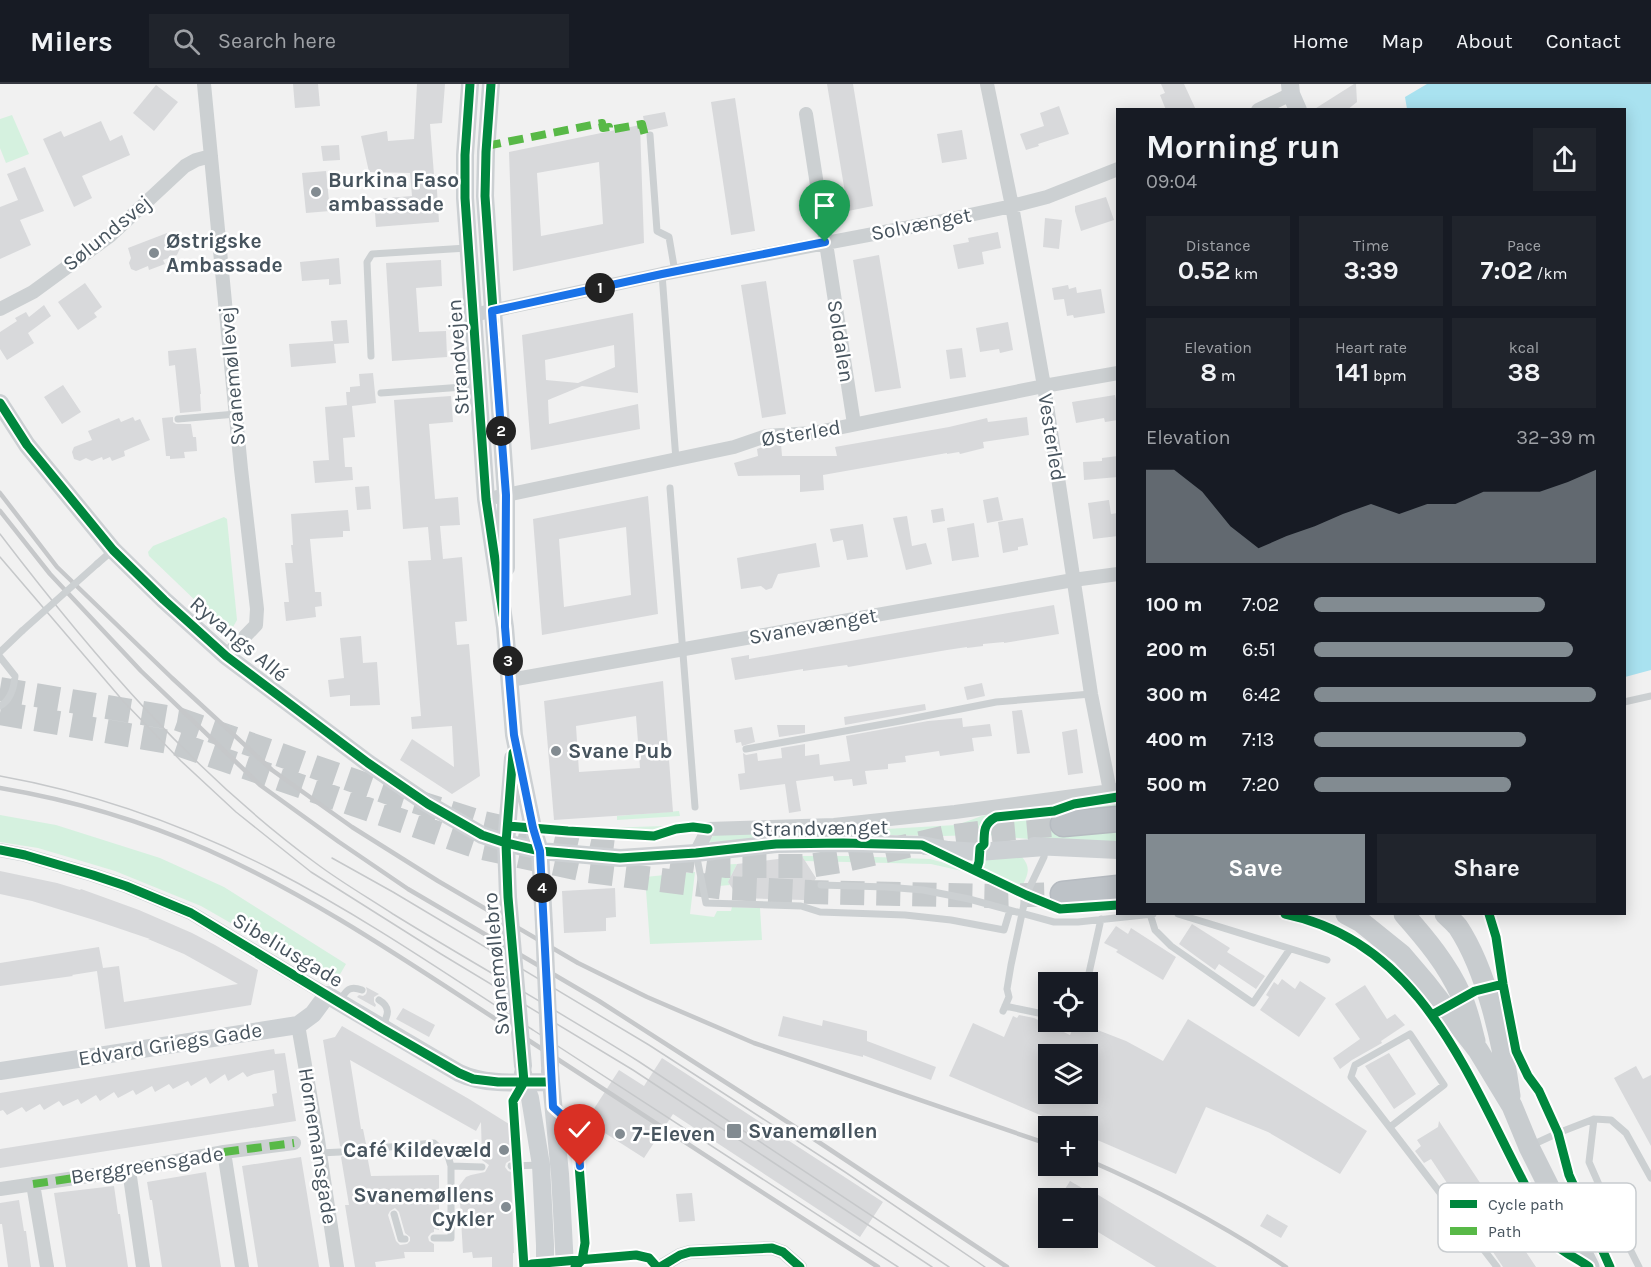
<!DOCTYPE html>
<html lang="en">
<head>
<meta charset="utf-8">
<style>
	:root { --surface:#171b24; --page:#20242c; --text:#f1f3f6; --muted:#9ea1a6; --line:#363941; --accent:#828b91 }
	body { margin:0; font-family:Karla,sans-serif; background:var(--page); color:var(--text); height:100vh; display:flex; flex-direction:column; font-size:22px; white-space:nowrap }
	* { box-sizing:border-box; margin:0 }
	p { font-size:20px; color:var(--muted) }
	.icon { flex:none; width:33px; height:33px; fill:none; stroke:currentColor; stroke-width:2; stroke-linecap:round; stroke-linejoin:round }
	.map { position:relative; flex:1; overflow:hidden }
	.side { position:absolute; left:1116px; top:24px; width:510px; height:807px; display:flex; flex-direction:column; background:var(--surface); border-radius:0px; box-shadow:0 3px 15px #0003 }
	.side>* { flex:none }
	.tools { position:absolute; left:1038px; top:888px; display:grid; gap:12px }
	.tools a { display:grid; place-items:center; width:60px; height:60px; border-radius:0px; background:var(--surface); box-shadow:0 3px 15px #0003; font-size:30px }
	.pin { position:absolute; display:grid; place-items:center; width:51px; height:51px; color:#fff; margin:-62px -26px; border-radius:50% 50% 50% 0; rotate:-45deg; box-shadow:0 0 6px #0007 }
	.pin .icon { rotate:45deg }
	.km { position:absolute; width:30px; height:30px; margin:-15px; border-radius:50%; background:#222; color:#fff; font-size:16px; line-height:30px; text-align:center }
	.round { display:grid; place-items:center; flex:none; width:63px; height:63px; border-radius:0px; background:var(--page) }
	.overview { display:flex; align-items:center; justify-content:space-between; height:102px; padding:0 30px }
	h1 { font-size:33px; font-weight:700; line-height:45px }
	.metrics { display:grid; grid-template-columns:repeat(3,1fr); gap:9px; height:102px; padding:6px 30px }
	.metrics div { display:grid; align-content:center; border-radius:0px; background:var(--page); text-align:center }
	.metrics b { font-size:26px; font-weight:700 }
	.metrics small { font-size:16px; font-weight:400 }
	.metrics p { font-size:16px }
	.chart { height:168px; padding:12px 30px }
	.chart p { display:flex; justify-content:space-between }
	.chart svg { width:100%; height:108px; margin-top:6px; fill:var(--accent); opacity:.7 }
	.cta { display:flex; gap:12px; margin-top:auto; padding:12px 30px }
	.cta a { flex:1; height:69px; border-radius:0px; background:var(--accent); color:#fff; font-size:24px; font-weight:700; line-height:69px; text-align:center }
	.cta a+a { background:var(--page); color:var(--text) }
	ul { padding:0 30px; list-style:none; font-size:20px }
	li { display:grid; grid-template-columns:96px 72px 1fr; align-items:center; height:45px }
	li i { height:15px; border-radius:8px; background:var(--accent) }
	header { display:flex; align-items:center; gap:36px; box-sizing:border-box; height:84px; padding:0 30px; background:var(--surface); border-bottom:2px solid var(--line) }
	header strong { font-size:28px }
	nav { display:flex; gap:33px; margin-inline-start:auto; font-size:21px }
	.search { width:420px; height:54px; background:var(--page); display:flex; align-items:center; gap:15px; box-sizing:border-box; padding:0 21px; border-radius:0px; color:var(--muted); font-size:22px }
	.map>svg:first-child { display:block }
</style>
</head>
<body>
<header>
<strong>Milers</strong>
<div class="search"><svg class="icon" aria-label="search" viewBox="0 0 24 24"><circle cx="10" cy="10" r="6"/><path d="M15 15l6 6"/></svg>Search here</div>
<nav><a>Home</a><a>Map</a><a>About</a><a>Contact</a></nav>
</header>
<div class="map">
<svg width="1651" height="1183" viewBox="0 0 1651 1183">
	<rect width="100%" height="100%" fill="#f1f1f1"/>
	<path fill="#d5f1df" d="M12 31 29 70 6 79 0 64V35Z
		M224 433 227 435 237 536 233 543 225 545 149 472 148 468 153 462Z
		M1117 716V758L1029 755 988 751 990 741 999 736 1055 731 1056 729 1083 721Z
		M679 727 680 732 617 736V732Z
		M995 729C984 734 981 740 979 751L943 752 830 750 711 758 709 757 713 752 717 750 816 749 956 741C970 737 981 731 995 729Z
		M0 731 56 741 160 774 224 803 346 880 335 899 201 822 115 787 38 764 0 758Z
		M665 742 666 744C646 752 622 747 601 745V744Z
		M802 772H848L930 775 952 781 985 794 983 796 962 787 931 780 805 777Z
		M984 773H1022C1032 784 1027 792 1022 803L1019 804 986 788 983 783Z
		M736 780H737L728 798 730 801 719 802 716 794 715 781Z
		M695 788 690 830 714 833 717 827H731L732 823 760 824 762 856 650 860 645 793Z"/>
	<path fill="#a9e2f0" d="M1427 0H1651V586L1625 593 1624 26 1407 25 1405 13Z"/>
	<path fill="#d8d9db" fill-rule="evenodd" d="M293 0H318L320 22 295 24Z
		M417 0H445L442 39 430 40 434 91H436L439 138 376 143 374 115 412 112 410 89 369 88 361 52 387 47 388 57 414 55Z
		M827 0H853L873 122 848 127Z
		M1161 0H1184L1196 26H1166L1160 11 1165 9Z
		M1354 0H1356L1357 18 1347 26H1313Z
		M156 1 178 18 154 47 133 29Z
		M735 14 755 147 731 151 711 18Z
		M1059 22 1069 50 1038 60 1039 62 1026 66 1020 50 1044 42 1040 29Z
		M665 28 668 42 646 47 643 32Z
		M101 37 110 57 122 51 130 71 82 92 92 114 74 123 43 55 61 47 64 53Z
		M640 41 644 159 513 187 509 68ZM599 78 603 140 541 152 537 89Z
		M962 46 967 75 942 79 937 50Z
		M339 61 340 76 323 77 321 62Z
		M25 83 44 127 20 136 31 161 0 175V123L18 116 7 90Z
		M326 87 330 127 306 129 302 89Z
		M1106 113 1114 136 1081 147 1075 127V122Z
		M1045 134 1062 136 1059 165 1043 163Z
		M998 148 1001 164 982 168 984 180 958 185 953 161 969 158 968 154Z
		M167 149 171 160 181 162 177 171 163 176 165 180 149 186 148 182 136 187 131 185 129 179 131 174 128 164Z
		M879 171 901 304 875 308 853 176Z
		M339 174 341 200 329 201V195L302 197 300 178Z
		M441 176 442 202 416 204 419 248 446 247 447 273 392 277 386 179Z
		M766 197 786 330 762 334 741 201Z
		M85 199 102 223 94 229 97 233 78 246 58 218Z
		M1068 201 1069 205 1076 203 1077 209 1101 205 1105 229 1074 234 1073 231 1067 232 1064 215 1054 216 1052 204Z
		M44 221 51 232 28 249 34 259 7 276 0 265V248L17 237 15 234 26 228 29 233Z
		M633 229 638 309 582 302 548 316 549 340 638 320 640 345 531 366 522 251ZM614 261 615 283 578 299 546 296 545 276Z
		M347 236 349 259 334 260 336 279 291 283 289 260 333 257 331 237Z
		M1008 238 1013 266 1000 269 999 265 980 268 976 244Z
		M196 264 201 310H200L201 327 180 329 175 281 169 282 168 267Z
		M962 264 966 293 950 295 946 266Z
		M373 289 376 319 352 322 355 353 343 354 345 383H352L353 396 315 399 313 377 329 376 325 323 347 321 346 308H350V303L360 302 359 290Z
		M63 301 81 328 62 340 44 313Z
		M1115 311 1118 325V336L1105 338 1104 334 1076 339 1072 318Z
		M451 312 453 338 429 340 435 415 458 413 460 441 440 442 443 475 462 473 467 537 455 538 457 561 469 560 480 692 452 710 400 676 412 655 454 683 452 642 412 645 411 633 421 632 408 477 431 476 428 443 403 445 394 316Z
		M133 333 135 337 140 335 150 356 124 367 125 372 112 377 110 373 103 376 102 373 92 377 86 374 80 377 74 375 72 368 74 363 92 356 88 347 119 334 121 338Z
		M173 333V338L176 340H191L193 353H196L197 367 184 368 185 374 170 375V372H166L162 334Z
		M1027 333 1029 351 983 358 984 364 960 370 959 368 947 370V369L823 391 824 406 800 408V391L738 392 734 379 758 372 757 365 768 361 781 360 782 372H837L835 363 949 343 987 334 988 338Z
		M1118 372V393L1084 396 1083 378 1102 377V374Z
		M369 402 371 425 357 426 355 403Z
		M648 412 658 530 542 551 533 435ZM626 443 631 511 564 523 559 455Z
		M998 413 1003 436 987 439 983 416Z
		M1109 416 1111 430 1118 429V452L1093 455 1088 419Z
		M943 424 945 437 933 439 931 426Z
		M348 426 350 447H343V453L310 455 315 508H321L322 522 315 523 316 533 286 537 284 518H289L285 479H293L291 461H293L291 430Z
		M907 432 912 462 926 459 932 480 906 486 893 434Z
		M1023 434 1028 461 1018 463V466L1003 469 998 438Z
		M974 439 979 473 952 477 947 444Z
		M863 440 868 473 847 476 843 456 833 458 830 445Z
		M816 459 820 483 778 490 772 504 766 506 761 502 741 505 737 474Z
		M1054 521 1059 550 1004 559V558L983 560V562L967 564V563L947 566 848 583 847 581 803 587V585L735 596 731 574 749 571V575Z
		M361 552 363 579 377 578 380 621 350 622V611L330 613 328 596 344 594 340 554Z
		M663 597 673 728 554 736 544 617ZM636 632 640 684 579 688 576 642Z
		M982 599 985 612 967 616 964 603Z
		M925 620 926 626 845 641 844 633Z
		M1022 626 1030 669 1017 670 1012 627Z
		M962 634 963 643 990 640 992 652 972 654 974 667 940 672 939 667 905 672 906 678 888 680V685L865 687 867 700 853 702 852 695 834 697 833 692 796 697 801 727 789 729 785 700 740 706 738 690 745 689 743 669 746 671 757 669 758 677 782 674 781 664 805 660V672L819 670 820 681 850 677 846 652 928 637Z
		M777 641H805V649L779 653Z
		M752 643 755 658 742 662 741 658 736 659 734 646Z
		M1077 645 1083 689 1068 691 1062 648Z
		M802 772 816 794 804 816 739 814 728 798 737 780Z
		M0 787 57 799 80 806 81 805 139 826 192 849 215 861 258 886 251 921 105 945 97 887 72 891 73 892 0 902V879L99 863 103 884 119 882 124 918 238 900 184 870 148 855H150L94 836 32 817 0 810Z
		M615 804 616 833 606 834V847L564 849 562 807Z
		M1192 840 1230 864 1227 868 1265 892 1256 905 1219 880 1215 886 1179 860Z
		M1116 842 1128 850 1131 844 1176 873 1163 896 1116 868 1118 866 1104 859Z
		M1282 895 1295 905 1300 897 1326 914 1299 953 1260 926 1269 913 1266 911 1274 898 1278 901Z
		M1365 901 1387 935 1395 930 1405 941 1381 957 1382 959 1352 976 1340 985 1333 974 1360 955 1335 920Z
		M366 903 379 910 374 913V918L376 921 375 923 357 913 359 911 363 912 366 910 367 907Z
		M403 924 435 941 429 953 396 935Z
		M1019 931 1034 934 1070 951 1076 938H1077L1126 957 1163 977 1188 935 1367 1047 1340 1090 1268 1048 1206 1023 1176 1090 1088 1052V1042H1066L949 992 973 939 1004 953 1013 932 1017 934ZM1048 970H1088V1010H1048Z
		M783 932 822 942 823 936 867 947V957L936 983 931 996 863 971V973L778 952Z
		M342 942 469 1015 509 1040 511 1076 506 1079 505 1083 508 1087 511 1088 514 1169H513V1183H492V1173L473 1174 472 1168 463 1169 459 1102 466 1093 471 1091 485 1088 489 1081 482 1076 481 1038 476 1047 350 976 361 1045H363L366 1060 362 1062V1066L364 1070 367 1071 371 1092 439 1091V1146L434 1145V1148L431 1149 428 1153 429 1157 434 1160V1168H404L405 1174 375 1178 376 1183H355L345 1121H349L341 1073 345 1071 346 1067 343 1063 340 1062 323 956 335 953ZM395 1124 399 1128 405 1149 410 1153V1157L407 1160 400 1161 396 1157 388 1131 390 1127Z
		M274 965 275 970 285 969 296 1037 0 1084V1065L274 1022 272 1010 277 1009 274 986 254 990 247 993 243 988 228 997 225 990 210 1000 206 993 191 1002 188 997 173 1005 169 1000 155 1008 152 1002 136 1011 133 1006 118 1014 114 1008 100 1017 96 1011 81 1020 78 1015 63 1022 59 1017 44 1026 40 1020 26 1028 22 1023 7 1031 3 1026 0 1027V1009Z
		M1389 969 1416 1010 1394 1025 1365 982Z
		M662 974 883 1118 860 1153 673 1030 644 1074 586 1037 619 986 644 1002Z
		M1636 982 1643 995 1651 991V1062L1614 994Z
		M1439 1037 1536 1183H1503L1431 1075 1424 1079 1415 1067 1421 1062 1417 1056 1438 1043Z
		M301 1073 319 1183H258L242 1082Z
		M206 1088 221 1183H162L152 1116H150L147 1098Z
		M1070 1097 1094 1111 1095 1109 1217 1183H1156L1088 1142V1114H1071L1062 1110Z
		M114 1102 118 1130H120L128 1183H66L54 1109Z
		M692 1109 695 1137 679 1138 676 1110Z
		M19 1116 24 1147H26L31 1183H8L2 1140H0V1119Z
		M1267 1130 1288 1142 1281 1154 1260 1142Z"/>
	<g fill="none" stroke-linecap="round" stroke-linejoin="round">
		<path stroke="#c6cacc" stroke-width="24" stroke-dasharray="24 12" stroke-linecap="butt" d="M0 605 178 635 392 710 483 739 593 764 616 767
			M0 629 175 659 478 763 589 787 725 804 811 808 991 812 1063 810
			M671 774 727 782H809L841 777 947 753 1008 745 1063 740"/>
		<defs>
			<path id="highway" d="M1063 740 1118 735
				M1063 810 1118 804"/>
		</defs>
		<use href="#highway" stroke="#b6bbc1" stroke-width="27"/>
		<path stroke="#ccd0d2" stroke-width="7" d="M650 51 657 147 669 153 675 188
			M662 190 676 376
			M371 272 367 178 372 170 467 164
			M381 309 477 302
			M178 335 236 330
			M670 404 695 723
			M97 480 113 466
			M0 568 22 547
			M0 573 15 592C14 604 11 616 0 622
			M1624 618 1651 612
			M746 665 900 637 996 618 1091 610
			M696 769 706 819 801 822 820 828 905 831 951 836 1004 846 1010 826
			M821 801 886 803 923 806 969 815 1054 838H1078L1153 830
			M1150 830 1155 846 1171 862 1253 919 1290 865
			M1178 830 1327 876
			M1087 898 1101 835
			M379 916C391 923 388 931 383 941
			M339 918C346 907 348 901 362 906
			M1005 922 1048 931
			M1003 927 1009 913 1007 905 1011 881 1026 811 1044 773 1045 766
			M1594 1035 1589 1078 1607 1119 1639 1183
			M1390 1043 1444 1001 1410 950 1355 981 1351 993 1497 1183
			M1532 1061 1558 1049 1594 1035 1611 1036 1626 1049 1651 1094
			M367 1065 434 1059 448 1072 451 1082 482 1083
			M320 1069 340 1068
			M511 1082 541 1081
			M394 1130 401 1155H405
			M434 1154H451V1082"/>
		<path stroke="#ccd0d2" stroke-width="14" d="M204 0 241 385 257 525 256 541 226 572
			M987 0 1012 122 1044 302 1091 610 1110 707
			M1258 26 1291 10
			M806 30 854 340
			M0 225 33 208 111 151 185 82 196 76 211 72
			M473 231 662 190 937 138 1012 122 1047 113 1118 85
			M497 413 734 363 766 352 813 349 1044 302 1118 289
			M510 596 1073 496 1118 490
			M0 766 25 771 93 791 126 802 191 829 327 911
			M696 769 708 745 834 741 955 728 1118 706
			M298 941 318 1056 337 1183
			M224 1068 242 1183
			M129 1086 143 1183
			M33 1100 47 1183
			M0 1105 129 1086 224 1068 294 1059
			M660 1183 680 1171 690 1168 772 1164 783 1168 800 1183"/>
		<path stroke="#ccd0d3" stroke-width="18" d="M470 0 465 71V114L486 415 505 543 514 651 533 744 540 767 544 841
			M491 0 486 68 485 112 506 411V484
			M1290 0 1291 10 1298 26
			M0 319 27 361 113 466 164 516 226 572 368 679 428 720 482 751 506 759 540 767 620 774 696 769 776 760 843 759 922 761 948 766 979 768 1045 763
			M1034 762 1118 766
			M508 813 506 759 513 674
			M0 987 298 941 313 930 327 911 459 989C487 1002 520 998 551 998
			M550 987 560 1090 565 1183
			M523 989 524 998 530 1014 541 1081 545 1161V1183"/>
		<path stroke="#c8cccf" stroke-width="21" d="M1346 830 1361 838 1402 871 1425 898 1478 966 1512 1022 1529 1063 1589 1183
			M1404 830C1426 855 1447 880 1461 911 1468 926 1471 942 1475 957
			M1445 830C1449 834 1454 838 1458 843 1487 887 1503 960 1510 1012"/>
		<use href="#highway" stroke="#bdc2c7" stroke-width="24"/>
		<path stroke="#c6c8ca" stroke-width="1.5" d="M0 450C93 572 193 689 317 780 341 798 367 813 393 830 474 880 557 926 638 977L949 1183
			M0 473 124 618 181 677 236 728 311 788 441 870 633 986 932 1183
			M0 692C95 709 187 742 273 786 364 833 448 891 533 946 655 1025 777 1104 898 1183
			M332 774 393 808 649 961 845 1088 985 1183"/>
		<path stroke="#c6c8ca" stroke-width="4.5" d="M0 409 57 483 172 594 272 686 352 743 438 797 578 879 647 913 754 959 1048 1060
			M0 427 50 490 141 587 260 701 339 758 408 805 599 917 817 1057 1007 1183
			M0 704C71 716 142 737 208 766 320 816 422 888 525 954 643 1031 760 1107 878 1183
			M1088 1076C1157 1106 1223 1141 1286 1183"/>
		<path stroke="#ccd0d2" stroke-width="7" d="M22 547 97 480"/>
		<path stroke="#ccd0d3" stroke-width="18" d="M508 813 523 982
			M544 841 550 982"/>
		<path stroke="#58b947" stroke-width="8" stroke-dasharray="15 8" stroke-linecap="butt" d="M486 62 602 39 603 44 609 43V46L642 40 645 52 650 51
			M224 1068 294 1059
			M33 1100 129 1086"/>
		<defs>
			<path id="cycleway" d="M470 0 465 71V114L486 415 505 543 514 651 533 744 540 767 553 1023 570 1038 577 1054 585 1159 582 1176 575 1183
				M491 0 486 68 485 112 506 411V495
				M0 319 27 361 113 466 164 516 226 572 368 679 428 720 482 751 506 759 540 767 620 774 696 769 776 760 843 759 922 761 1026 811 1060 825 1118 821
				M513 669 506 759 508 813 524 998
				M508 742 568 747 654 752 676 745 693 743 708 745
				M0 766 25 771 93 791 126 802 191 829 381 944 459 989 473 995 498 998H551
				M976 787 979 778 980 764 984 760C984 747 984 739 996 733L1054 727 1074 720 1118 713
				M1285 830C1418 857 1466 987 1522 1095 1529 1109 1537 1124 1545 1139 1548 1146 1551 1154 1555 1160 1562 1168 1580 1176 1589 1183
				M1489 830 1496 853 1503 900 1516 967 1528 992 1539 1007 1558 1049 1569 1091 1610 1183
				M1432 931 1475 907 1503 900
				M524 1183 513 1017 524 998
				M525 1183 532 1180 636 1171 649 1174 657 1183
				M660 1183 680 1171 690 1168 772 1164 783 1168 800 1183"/>
		</defs>
		<use href="#cycleway" stroke="#fff" stroke-width="13"/>
		<use href="#cycleway" stroke="#00873e" stroke-width="9"/>
	</g>
	<g fill="none" stroke-linecap="round" stroke-linejoin="round">
		<defs>
			<path id="route" d="M580 1082C577 1050 579 1045 553 1023L540 767 533 744 514 651 510 604 505 543 506 411 492 227 662 190 825 158"/>
		</defs>
		<use href="#route" stroke="#fff" stroke-width="12"/>
		<use href="#route" stroke="#1a73e8" stroke-width="8"/>
	</g>
	<g fill="#828b91" stroke="#fff" stroke-width="2">
		<circle cx="316" cy="108" r="6"/>
		<circle cx="154" cy="169" r="6"/>
		<circle cx="556" cy="667" r="6"/>
		<rect x="726" y="1039" width="16" height="16" rx="3"/>
		<circle cx="620" cy="1050" r="6"/>
		<circle cx="504" cy="1066" r="6"/>
		<circle cx="506" cy="1123" r="6"/>
	</g>
	<g text-anchor="middle" dominant-baseline="central" stroke-width="5" stroke-linejoin="round" paint-order="stroke">
		<g font-size="21" font-weight="bold" fill="#47545e" stroke="#fff" text-anchor="start">
			<text x="328" y="96">Burkina Faso<tspan x="328" dy="24">ambassade</tspan></text>
			<text x="166" y="157">Østrigske<tspan x="166" dy="24">Ambassade</tspan></text>
			<text x="568" y="667">Svane Pub</text>
			<text x="748" y="1047">Svanemøllen</text>
			<text x="632" y="1050">7-Eleven</text>
			<text x="492" y="1066" text-anchor="end">Café Kildevæld</text>
			<text x="494" y="1111" text-anchor="end">Svanemøllens<tspan x="494" dy="24">Cykler</tspan></text>
		</g>
		<g font-size="21" fill="#47545e" stroke="#fff">
			<text transform="translate(921 140) rotate(-11)">Solvænget</text>
			<text transform="translate(107 149) rotate(-39)">Sølundsvej</text>
			<text transform="translate(841 257) rotate(81)">Soldalen</text>
			<text transform="translate(458 273) rotate(-94)">Strandvejen</text>
			<text transform="translate(232 292) rotate(-95)">Svanemøllevej</text>
			<text transform="translate(801 349) rotate(-9)">Østerled</text>
			<text transform="translate(1052 353) rotate(81)">Vesterled</text>
			<text transform="translate(813 542) rotate(-10)">Svanevænget</text>
			<text transform="translate(239 555) rotate(40)">Ryvangs Allé</text>
			<text transform="translate(820 744) rotate(-1)">Strandvænget</text>
			<text transform="translate(288 866) rotate(31)">Sibeliusgade</text>
			<text transform="translate(496 880) rotate(-95)">Svanemøllebro</text>
			<text transform="translate(170 960) rotate(-9)">Edvard Griegs Gade</text>
			<text transform="translate(318 1062) rotate(81)">Hornemansgade</text>
			<text transform="translate(147 1081) rotate(-9)">Berggreensgade</text>
		</g>
	</g>
	<rect x="1438" y="1099" width="198" height="69" rx="9" fill="#fff" stroke="#c8cccf" stroke-width="1.5"/>
	<rect x="1450" y="1116" width="27" height="8" fill="#00873e"/>
	<rect x="1450" y="1143" width="27" height="8" fill="#58b947"/>
	<g font-size="16" fill="#47545e">
		<text x="1488" y="1126">Cycle path</text>
		<text x="1488" y="1153">Path</text>
	</g>
</svg>
<div class="tools">
<a><svg class="icon" aria-label="locate" viewBox="0 0 24 24"><circle cx="12" cy="12" r="6"/><path d="M12 2v4M12 18v4M2 12h4M18 12h4"/></svg></a>
<a><svg class="icon" aria-label="layers" viewBox="0 0 24 24"><path d="M12 4l9 5-9 5-9-5zM3 14l9 5 9-5"/></svg></a>
<a>+</a>
<a>−</a>
</div>
<div class="pin" style="left:825px;top:158px;background:#1e9e55"><svg class="icon" aria-label="arrive" viewBox="0 0 24 24"><path d="M6 21V4h12l-3 4 3 4H6"/></svg></div>
<div class="pin" style="left:580px;top:1082px;background:#d93025"><svg class="icon" aria-label="check" viewBox="0 0 24 24"><path d="M5 12l5 5 9-10"/></svg></div>
<b class="km" style="left:600px;top:204px">1</b>
<b class="km" style="left:501px;top:347px">2</b>
<b class="km" style="left:508px;top:577px">3</b>
<b class="km" style="left:542px;top:804px">4</b>
<section class="side">
<div class="overview"><div><h1>Morning run</h1><p>09:04</p></div><a class="round"><svg class="icon" aria-label="share" viewBox="0 0 24 24"><path d="M12 15V3M7 8l5-5 5 5M5 13v7h14v-7"/></svg></a></div>
<div class="metrics">
<div><p>Distance</p><b>0.52<small> km</small></b></div>
<div><p>Time</p><b>3:39</b></div>
<div><p>Pace</p><b>7:02<small> /km</small></b></div>
</div>
<div class="metrics">
<div><p>Elevation</p><b>8<small> m</small></b></div>
<div><p>Heart rate</p><b>141<small> bpm</small></b></div>
<div><p>kcal</p><b>38</b></div>
</div>
<div class="chart"><p><span>Elevation</span>32–39 m</p>
<svg viewBox="0 0 160 44" preserveAspectRatio="none"><path d="M0 44V6L10 6L20 15L30 29L40 38L50 33L60 29L70 24L80 20L90 24L100 20L110 20L120 15L130 15L140 15L150 11L160 6V44z"/></svg>
</div>
<ul>
<li><b>100 m</b>7:02<i style="width:82%"></i></li>
<li><b>200 m</b>6:51<i style="width:92%"></i></li>
<li><b>300 m</b>6:42<i style="width:100%"></i></li>
<li><b>400 m</b>7:13<i style="width:75%"></i></li>
<li><b>500 m</b>7:20<i style="width:70%"></i></li>
</ul>
<div class="cta"><a>Save</a><a>Share</a></div>
</section>
</div>
</body>
</html>
